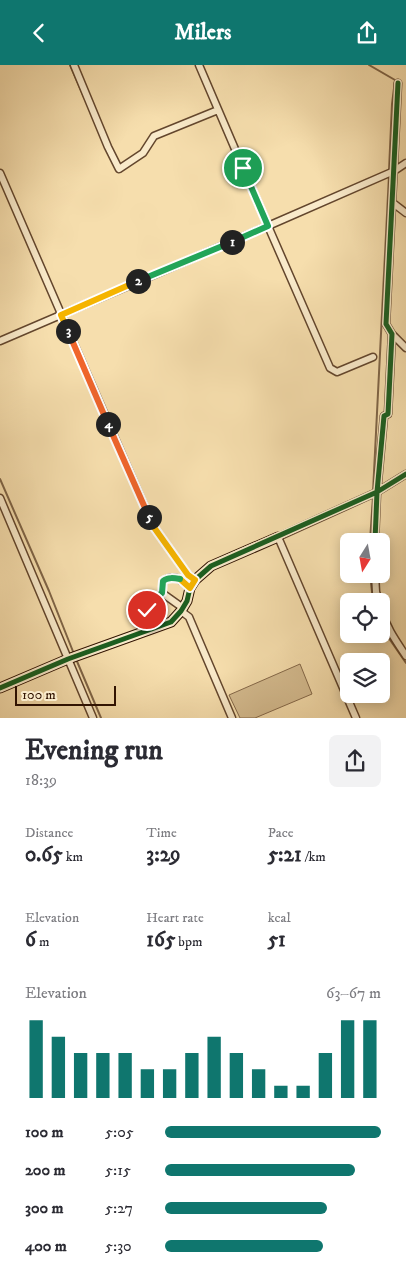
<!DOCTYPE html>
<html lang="en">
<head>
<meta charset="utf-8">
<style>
	:root { --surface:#fff; --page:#f2f2f3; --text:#2b2b33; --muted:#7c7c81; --accent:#0f766e }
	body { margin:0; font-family:"IM FELL DW Pica",serif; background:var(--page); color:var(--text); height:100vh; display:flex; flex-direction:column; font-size:19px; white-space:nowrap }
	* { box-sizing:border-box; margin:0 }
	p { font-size:16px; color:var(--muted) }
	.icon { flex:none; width:28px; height:28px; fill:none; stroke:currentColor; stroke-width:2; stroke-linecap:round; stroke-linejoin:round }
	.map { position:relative; height:653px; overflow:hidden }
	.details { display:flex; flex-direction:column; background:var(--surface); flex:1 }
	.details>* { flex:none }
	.needle { width:32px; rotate:191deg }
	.fabs { position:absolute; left:340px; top:468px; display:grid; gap:10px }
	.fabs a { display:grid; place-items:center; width:50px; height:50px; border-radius:8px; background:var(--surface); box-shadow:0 2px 12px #0003; font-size:25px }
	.scale { position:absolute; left:15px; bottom:12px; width:101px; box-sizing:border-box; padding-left:5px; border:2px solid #321402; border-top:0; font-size:14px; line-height:18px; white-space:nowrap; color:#321402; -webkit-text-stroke:4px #f9eaca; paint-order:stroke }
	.pin { position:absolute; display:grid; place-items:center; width:42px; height:42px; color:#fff; margin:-21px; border:2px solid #fff; border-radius:50%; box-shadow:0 1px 5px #0007 }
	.km { position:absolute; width:25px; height:25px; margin:-12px; border-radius:50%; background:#222; color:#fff; font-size:14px; line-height:25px; text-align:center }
	.round { display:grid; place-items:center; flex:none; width:52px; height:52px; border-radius:8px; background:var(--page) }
	.overview { display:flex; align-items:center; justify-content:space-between; height:85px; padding:0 25px }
	h1 { font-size:28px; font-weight:700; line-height:38px }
	.stats { display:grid; grid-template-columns:repeat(3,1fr); gap:8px; height:85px; padding:5px 25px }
	.stats div { display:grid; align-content:center }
	.stats b { font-size:21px; font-weight:700 }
	.stats small { font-size:14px; font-weight:400 }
	.stats p { font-size:14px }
	.chart { height:140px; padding:10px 25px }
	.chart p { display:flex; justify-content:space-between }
	.chart svg { width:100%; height:90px; margin-top:5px; stroke:var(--accent); stroke-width:6 }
	ul { padding:0 25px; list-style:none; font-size:16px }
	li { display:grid; grid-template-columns:80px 60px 1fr; align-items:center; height:38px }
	li i { height:12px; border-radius:6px; background:var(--accent) }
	header { display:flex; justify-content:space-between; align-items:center; height:65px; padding:0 25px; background:var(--accent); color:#fff; font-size:22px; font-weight:700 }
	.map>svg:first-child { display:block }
</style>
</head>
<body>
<header><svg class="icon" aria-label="back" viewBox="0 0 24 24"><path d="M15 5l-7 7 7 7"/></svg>Milers<svg class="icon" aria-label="share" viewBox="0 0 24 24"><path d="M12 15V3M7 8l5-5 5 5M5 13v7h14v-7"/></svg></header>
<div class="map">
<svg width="406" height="653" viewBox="0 0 406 653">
	<rect width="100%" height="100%" fill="#f6dead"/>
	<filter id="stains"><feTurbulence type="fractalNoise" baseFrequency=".004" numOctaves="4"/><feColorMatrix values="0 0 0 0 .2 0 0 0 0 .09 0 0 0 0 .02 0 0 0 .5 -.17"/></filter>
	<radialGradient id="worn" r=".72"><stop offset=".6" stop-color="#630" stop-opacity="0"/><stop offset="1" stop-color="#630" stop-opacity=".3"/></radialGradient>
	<path fill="#d5bc90" stroke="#846849" d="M300 599 312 629 255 653H240L229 630Z"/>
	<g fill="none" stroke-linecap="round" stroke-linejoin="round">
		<path stroke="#7f6446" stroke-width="2" d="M70 0 84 32
			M369 0 395 15 392 39 389 105
			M0 414 49 526 74 589
			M373 427 389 110
			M370 476 373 432
			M370 509 373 536
			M381 559 386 569 406 598
			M76 594 101 653"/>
		<defs>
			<path id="street" d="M74 0 108 82 119 104 143 88 154 71 218 45
				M199 0 268 161 330 303 337 307 373 292
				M0 108 153 461 188 510 195 515
				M393 138 406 148
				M392 269 406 283
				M0 276 268 161 394 106 406 98
				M0 433 93 653
				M375 476 377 427 384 351 388 349 392 269 386 259 398 18
				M375 509 376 527 379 536
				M162 528 163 516C175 508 181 515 190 523
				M381 544C386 562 396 576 406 591
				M181 546 189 552 232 653
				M156 563C146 542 142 542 162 528L183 543
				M356 653 278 472 377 427 406 409"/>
			<path id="secondary" d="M0 623 68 594 171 557 181 546 187 536 190 523 195 515 211 501 278 472"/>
		</defs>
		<use href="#street" stroke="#63462d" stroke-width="9"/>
		<use href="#secondary" stroke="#321402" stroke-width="11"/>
		<use href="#street" stroke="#f9eaca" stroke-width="6"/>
		<use href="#secondary" stroke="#f9eaca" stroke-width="9"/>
		<defs>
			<path id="cycleway" d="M375 476 377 427 384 351 388 349 392 269 386 259 398 18
				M0 623 68 594 171 557 181 546 187 536 190 523 195 515 211 501 377 427 406 409"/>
		</defs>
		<use href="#cycleway" stroke="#f9eaca" stroke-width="8"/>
		<use href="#cycleway" stroke="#1b5e20" stroke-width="5"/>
	</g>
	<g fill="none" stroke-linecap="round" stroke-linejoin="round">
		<defs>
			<path id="split-1" d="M232 177 268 161 243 103"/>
			<path id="split-2" d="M138 216 232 177"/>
			<path id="split-3" d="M68 266 61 250 138 216"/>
			<path id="split-4" d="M68 266 108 359"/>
			<path id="split-5" d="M108 359 149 452"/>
			<path id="split-6" d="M149 452 153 461 188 510 195 515 190 523 180 514"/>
			<path id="split-7" d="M147 545C148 536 155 533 162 528L163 516C168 512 174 513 180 514"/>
		</defs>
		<use href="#split-1" stroke="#fff" stroke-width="10"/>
		<use href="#split-2" stroke="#fff" stroke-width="10"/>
		<use href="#split-3" stroke="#fff" stroke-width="10"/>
		<use href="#split-4" stroke="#fff" stroke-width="10"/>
		<use href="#split-5" stroke="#fff" stroke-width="10"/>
		<use href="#split-6" stroke="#fff" stroke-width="10"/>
		<use href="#split-7" stroke="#fff" stroke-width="10"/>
		<use href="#split-1" stroke="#22a559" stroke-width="6"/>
		<use href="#split-2" stroke="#22a559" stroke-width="6"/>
		<use href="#split-3" stroke="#f5b400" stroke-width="6"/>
		<use href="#split-4" stroke="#f0652b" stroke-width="6"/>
		<use href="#split-5" stroke="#f0652b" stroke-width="6"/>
		<use href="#split-6" stroke="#f5b400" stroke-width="6"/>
		<use href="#split-7" stroke="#22a559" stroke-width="6"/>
	</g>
	<rect width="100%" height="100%" filter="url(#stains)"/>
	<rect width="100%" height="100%" fill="url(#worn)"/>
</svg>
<div class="fabs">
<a><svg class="needle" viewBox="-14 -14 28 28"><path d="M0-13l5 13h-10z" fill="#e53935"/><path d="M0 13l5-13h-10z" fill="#7c7c81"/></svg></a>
<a><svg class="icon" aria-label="locate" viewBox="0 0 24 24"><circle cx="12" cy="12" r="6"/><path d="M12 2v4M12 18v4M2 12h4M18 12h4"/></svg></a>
<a><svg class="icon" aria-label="layers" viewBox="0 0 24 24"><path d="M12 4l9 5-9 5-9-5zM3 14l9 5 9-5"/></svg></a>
</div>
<div class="scale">100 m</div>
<div class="pin" style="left:243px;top:103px;background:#1e9e55"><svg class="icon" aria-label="arrive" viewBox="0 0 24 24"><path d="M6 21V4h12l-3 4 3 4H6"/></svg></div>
<div class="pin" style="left:147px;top:545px;background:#d93025"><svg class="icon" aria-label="check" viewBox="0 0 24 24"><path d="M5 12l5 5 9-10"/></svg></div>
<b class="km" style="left:232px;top:177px">1</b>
<b class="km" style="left:138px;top:216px">2</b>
<b class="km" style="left:68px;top:266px">3</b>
<b class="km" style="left:108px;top:359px">4</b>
<b class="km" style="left:149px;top:452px">5</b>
</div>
<section class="details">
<div class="overview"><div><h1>Evening run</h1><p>18:39</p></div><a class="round"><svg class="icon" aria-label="share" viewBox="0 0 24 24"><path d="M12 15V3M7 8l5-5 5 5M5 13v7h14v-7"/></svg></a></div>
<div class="stats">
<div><p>Distance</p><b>0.65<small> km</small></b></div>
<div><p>Time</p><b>3:29</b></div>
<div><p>Pace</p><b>5:21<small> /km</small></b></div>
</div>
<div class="stats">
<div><p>Elevation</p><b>6<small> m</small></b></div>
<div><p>Heart rate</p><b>165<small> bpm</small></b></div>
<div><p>kcal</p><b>51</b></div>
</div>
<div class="chart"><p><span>Elevation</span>63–67 m</p>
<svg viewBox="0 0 160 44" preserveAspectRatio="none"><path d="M5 44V6M15 44V14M25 44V22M35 44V22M45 44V22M55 44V30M65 44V30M75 44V22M85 44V14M95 44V22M105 44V30M115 44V38M125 44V38M135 44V22M145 44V6M155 44V6"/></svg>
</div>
<ul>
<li><b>100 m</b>5:05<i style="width:100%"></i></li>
<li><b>200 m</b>5:15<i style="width:88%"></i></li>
<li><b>300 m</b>5:27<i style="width:75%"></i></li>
<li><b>400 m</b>5:30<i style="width:73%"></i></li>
</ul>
</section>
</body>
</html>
